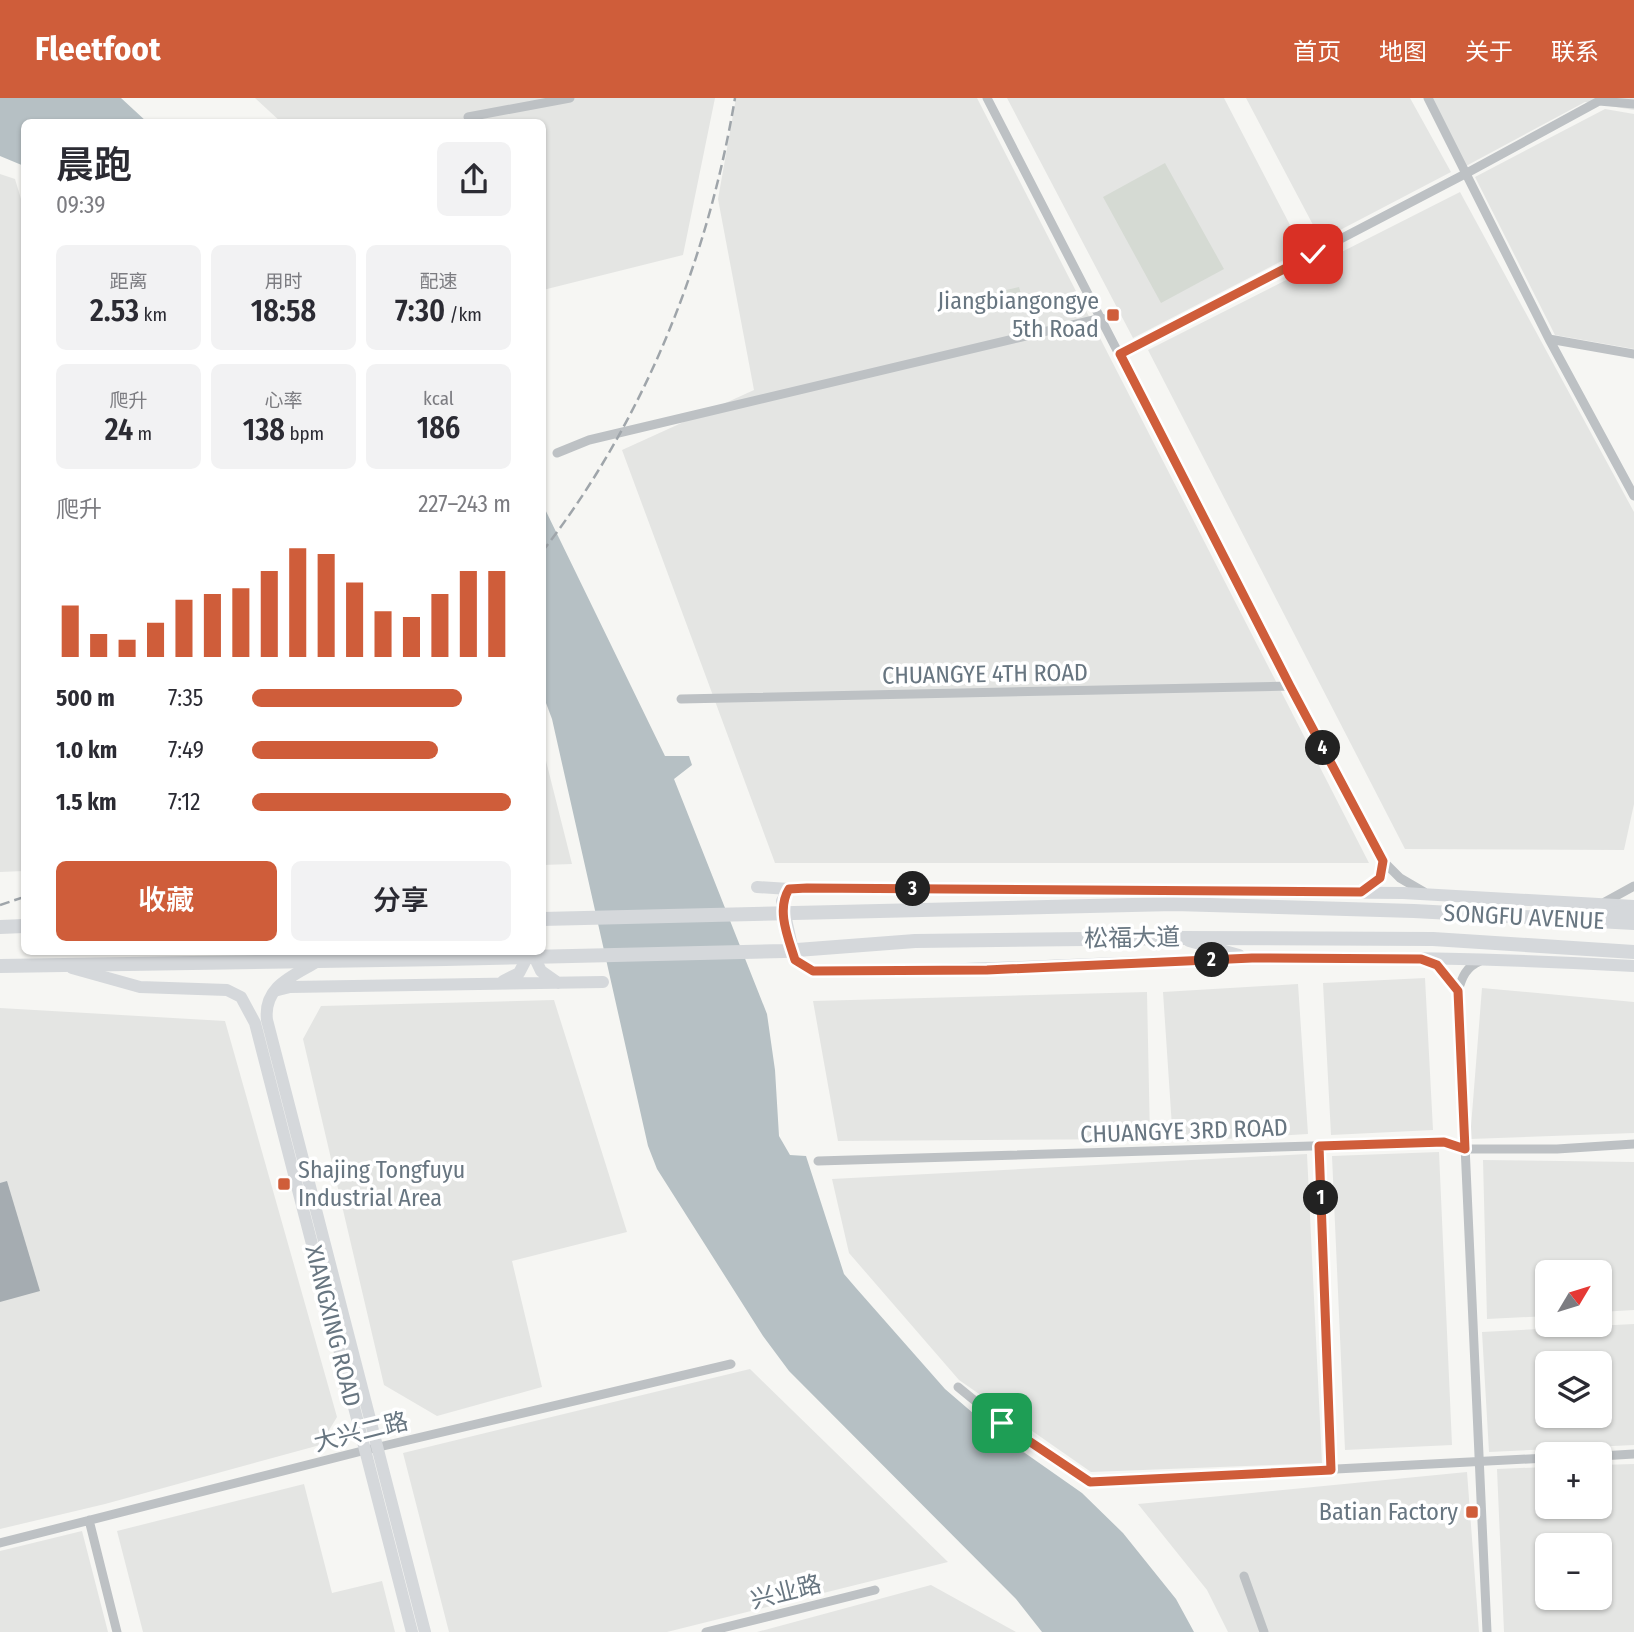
<!DOCTYPE html>
<html lang="zh">
<head>
<meta charset="utf-8">
<style>
	:root { --surface:#fff; --page:#f2f2f3; --text:#2b2b33; --muted:#7c7c81; --accent:#cf5d3a }
	body { margin:0; font-family:"Fira Sans Condensed","Noto Sans SC",sans-serif; background:var(--page); color:var(--text); height:100vh; display:flex; flex-direction:column; font-size:26px; white-space:nowrap }
	* { box-sizing:border-box; margin:0 }
	p { font-size:23px; color:var(--muted) }
	.icon { flex:none; width:38px; height:38px; fill:none; stroke:currentColor; stroke-width:2; stroke-linecap:round; stroke-linejoin:round }
	.map { position:relative; flex:1; overflow:hidden }
	.panel { position:absolute; left:21px; top:21px; width:525px; height:836px; display:flex; flex-direction:column; background:var(--surface); border-radius:10px; box-shadow:0 2px 5px #0004 }
	.panel>* { flex:none }
	.needle { width:46px; rotate:52deg }
	.tools { position:absolute; left:1535px; top:1162px; display:grid; gap:14px }
	.tools a { display:grid; place-items:center; width:77px; height:77px; border-radius:10px; background:var(--surface); box-shadow:0 2px 5px #0004; font-size:35px }
	.pin { position:absolute; display:grid; place-items:center; width:60px; height:60px; color:#fff; margin:-30px; border-radius:14px; box-shadow:0 4px 10px #0006 }
	.km { position:absolute; width:35px; height:35px; margin:-18px; border-radius:50%; background:#222; color:#fff; font-size:19px; line-height:35px; text-align:center }
	.round { display:grid; place-items:center; flex:none; width:74px; height:74px; border-radius:10px; background:var(--page) }
	.summary { display:flex; align-items:center; justify-content:space-between; height:119px; padding:0 35px }
	h1 { font-size:38px; font-weight:600; line-height:52px }
	.figures { display:grid; grid-template-columns:repeat(3,1fr); gap:10px; height:119px; padding:7px 35px }
	.figures div { display:grid; align-content:center; border-radius:10px; background:var(--page); text-align:center }
	.figures b { font-size:30px; font-weight:600 }
	.figures small { font-size:19px; font-weight:400 }
	.figures p { font-size:19px }
	.chart { height:196px; padding:14px 35px }
	.chart p { display:flex; justify-content:space-between }
	.chart svg { width:100%; height:126px; margin-top:7px; stroke:var(--accent); stroke-width:6 }
	.cta { display:flex; gap:14px; margin-top:auto; padding:14px 35px }
	.cta a { flex:1; height:80px; border-radius:10px; background:var(--accent); color:#fff; font-size:28px; font-weight:600; line-height:80px; text-align:center }
	.cta a+a { background:var(--page); color:var(--text) }
	ul { padding:0 35px; list-style:none; font-size:23px }
	li { display:grid; grid-template-columns:112px 84px 1fr; align-items:center; height:52px }
	li i { height:18px; border-radius:9px; background:var(--accent) }
	header { display:flex; align-items:center; gap:42px; box-sizing:border-box; height:98px; padding:0 35px; background:var(--accent); color:#fff }
	header strong { font-size:33px }
	nav { display:flex; gap:38px; margin-inline-start:auto; font-size:24px }
	.map>svg:first-child { display:block }
</style>
</head>
<body>
<header>
<strong>Fleetfoot</strong>
<nav><a>首页</a><a>地图</a><a>关于</a><a>联系</a></nav>
</header>
<div class="map">
<svg width="1634" height="1534" viewBox="0 0 1634 1534">
	<rect width="100%" height="100%" fill="#f6f6f3"/>
	<path fill="#e4e5e3" fill-rule="evenodd" d="M255 0H715L683 157 543 192 542 24H281Z
		M736 0H977L1369 765H775L622 352 754 292 718 101Z
		M1007 0H1224L1303 152 1133 240Z
		M1246 0H1410L1451 74 1321 142Z
		M1431 0H1634V12L1585 4 1466 68Z
		M1605 11 1634 16V251L1555 237 1475 79Z
		M0 76 15 81 24 111V773L0 774Z
		M1460 94 1634 414V706L1624 752 1405 751 1148 252Z
		M543 651 572 766 543 767Z
		M1425 880 1433 1032 1331 1037 1323 885Z
		M1298 886 1308 1036 1173 1044 1163 894Z
		M1482 890 1634 904V1035L1470 1041Z
		M1147 894 1150 1041 838 1043 813 903Z
		M554 902 627 1134 512 1163 542 1289 437 1318 384 1287 303 941 321 908Z
		M0 910 225 923 337 1319 320 1347 105 1406 0 1431Z
		M1439 1054 1452 1347 1345 1352 1332 1058Z
		M1307 1056 1322 1365 1091 1374 959 1282 849 1155 832 1081Z
		M1483 1062 1634 1064V1212L1600 1214V1174H1547V1218L1487 1221Z
		M1634 1226V1347L1489 1354 1482 1234ZM1547 1265H1600V1318H1547Z
		M750 1271 948 1464 667 1534H449L403 1355Z
		M1634 1366V1534H1504L1497 1371 1547 1369V1409H1600V1367ZM1547 1447H1600V1500H1547Z
		M1467 1374 1479 1534H1228L1207 1492 1138 1406Z
		M304 1386 332 1495 382 1483 395 1534H143L117 1433Z
		M82 1433 108 1534H0V1453Z
		M931 1487 1016 1534H757Z"/>
	<path fill="#d5dad3" d="M1165 65 1224 171 1161 205 1103 99Z
		M1019 189 1024 206 990 215 985 197Z"/>
	<path fill="#b6c0c4" d="M0 0H121L147 24H24V68L0 58Z
		M542 405 665 658H689L692 667 674 681 767 916 775 972 779 1038 790 1057 806 1058 844 1176 856 1190 945 1291 995 1334 1082 1395 1123 1435 1176 1501 1194 1534H1042L1016 1501 789 1273 763 1238 657 1071 648 1048 552 621 543 597Z"/>
	<path fill="#a5acb1" d="M7 1083 40 1193 0 1204V1085Z"/>
	<g fill="none" stroke-linecap="round" stroke-linejoin="round">
		<path stroke="#bdc1c4" stroke-width="9" d="M987 0 1290 588 1383 763 1400 780 1424 794
			M1428 0 1549 241 1634 398
			M468 19 570 0
			M1549 241 1634 256
			M1120 256 1465 76 1599 3 1634 6
			M557 355 589 342 1102 220
			M681 601 1290 588
			M1362 794 1380 780 1383 763
			M1605 804 1634 788
			M1427 863 1437 867 1458 893
			M1480 863C1466 869 1462 879 1458 893L1487 1534
			M1319 1048 1331 1372
			M818 1063 1444 1044 1465 1051H1557L1634 1046
			M958 1289 1002 1325 1090 1384 1547 1360
			M1600 1358 1634 1356
			M89 1422 117 1534
			M0 1445 362 1353 731 1266
			M1244 1478 1264 1534
			M706 1534 875 1492"/>
		<path stroke="#d5d8db" stroke-width="12" d="M757 789 789 791
			M1634 808 1403 795 807 790 789 791 782 803 795 862 813 873C960 875 1106 863 1253 861 1380 858 1507 861 1634 868
			M1189 843 1239 857
			M532 854 541 873 558 885
			M318 863C293 878 263 888 267 922L425 1534
			M72 870 140 889 227 892 241 899 255 925 412 1534
			M503 883 519 875 530 854
			M278 892 290 889 603 884"/>
		<path stroke="#d5d8db" stroke-width="14" d="M1604 817 1634 813
			M542 821 1174 806 1414 813 1634 825
			M0 829 24 828
			M0 868 446 861 784 853 915 843 1179 840 1433 841 1634 854"/>
		<path stroke="#9fa5aa" stroke-width="2.5" stroke-dasharray="10 5" stroke-linecap="butt" d="M542 454C644 323 708 162 735 0
			M0 807 24 799"/>
	</g>
	<g fill="none" stroke-linecap="round" stroke-linejoin="round">
		<defs>
			<path id="route" d="M1002 1325 1090 1384 1331 1372 1319 1048 1444 1044 1465 1051 1458 893 1437 867 1421 861 1252 860 987 872 813 873 795 862C788 839 776 812 789 791L807 790 1361 794 1380 780 1383 763 1290 588 1120 256 1313 156"/>
		</defs>
		<use href="#route" stroke="#fff" stroke-width="14"/>
		<use href="#route" stroke="#cf5d3a" stroke-width="9"/>
	</g>
	<g fill="#cf5d3a" stroke="#fff" stroke-width="2.5">
		<rect x="1106" y="210" width="14" height="14" rx="3.5"/>
		<rect x="277" y="1079" width="14" height="14" rx="3.5"/>
		<rect x="1465" y="1407" width="14" height="14" rx="3.5"/>
	</g>
	<g text-anchor="middle" dominant-baseline="central" stroke-width="7" stroke-linejoin="round" paint-order="stroke">
		<g font-size="24" fill="#687681" stroke="#fff" text-anchor="end">
			<text x="1099" y="203">Jiangbiangongye<tspan x="1099" dy="28">5th Road</tspan></text>
			<text x="298" y="1072" text-anchor="start">Shajing Tongfuyu<tspan x="298" dy="28">Industrial Area</tspan></text>
			<text x="1458" y="1414">Batian Factory</text>
		</g>
		<g font-size="24" fill="#687681" stroke="#fff">
			<text transform="translate(985 576) rotate(-1)">CHUANGYE 4TH ROAD</text>
			<text transform="translate(1524 819) rotate(3)">SONGFU AVENUE</text>
			<text transform="translate(1132 840) rotate(-1)">松福大道</text>
			<text transform="translate(1184 1033) rotate(-2)">CHUANGYE 3RD ROAD</text>
			<text transform="translate(333 1228) rotate(76)">XIANGXING ROAD</text>
			<text transform="translate(361 1334) rotate(-14)">大兴二路</text>
			<text transform="translate(786 1494) rotate(-14)">兴业路</text>
		</g>
	</g>
</svg>
<div class="tools">
<a><svg class="needle" viewBox="-14 -14 28 28"><path d="M0-13l5 13h-10z" fill="#e53935"/><path d="M0 13l5-13h-10z" fill="#7c7c81"/></svg></a>
<a><svg class="icon" aria-label="layers" viewBox="0 0 24 24"><path d="M12 4l9 5-9 5-9-5zM3 14l9 5 9-5"/></svg></a>
<a>+</a>
<a>−</a>
</div>
<div class="pin" style="left:1002px;top:1325px;background:#1e9e55"><svg class="icon" aria-label="arrive" viewBox="0 0 24 24"><path d="M6 21V4h12l-3 4 3 4H6"/></svg></div>
<div class="pin" style="left:1313px;top:156px;background:#d93025"><svg class="icon" aria-label="check" viewBox="0 0 24 24"><path d="M5 12l5 5 9-10"/></svg></div>
<b class="km" style="left:1321px;top:1100px">1</b>
<b class="km" style="left:1212px;top:862px">2</b>
<b class="km" style="left:913px;top:791px">3</b>
<b class="km" style="left:1323px;top:650px">4</b>
<section class="panel">
<div class="summary"><div><h1>晨跑</h1><p>09:39</p></div><a class="round"><svg class="icon" aria-label="share" viewBox="0 0 24 24"><path d="M12 15V3M7 8l5-5 5 5M5 13v7h14v-7"/></svg></a></div>
<div class="figures">
<div><p>距离</p><b>2.53<small> km</small></b></div>
<div><p>用时</p><b>18:58</b></div>
<div><p>配速</p><b>7:30<small> /km</small></b></div>
</div>
<div class="figures">
<div><p>爬升</p><b>24<small> m</small></b></div>
<div><p>心率</p><b>138<small> bpm</small></b></div>
<div><p>kcal</p><b>186</b></div>
</div>
<div class="chart"><p><span>爬升</span>227–243 m</p>
<svg viewBox="0 0 160 44" preserveAspectRatio="none"><path d="M5 44V26M15 44V36M25 44V38M35 44V32M45 44V24M55 44V22M65 44V20M75 44V14M85 44V6M95 44V8M105 44V18M115 44V28M125 44V30M135 44V22M145 44V14M155 44V14"/></svg>
</div>
<ul>
<li><b>500 m</b>7:35<i style="width:81%"></i></li>
<li><b>1.0 km</b>7:49<i style="width:72%"></i></li>
<li><b>1.5 km</b>7:12<i style="width:100%"></i></li>
</ul>
<div class="cta"><a>收藏</a><a>分享</a></div>
</section>
</div>
</body>
</html>
